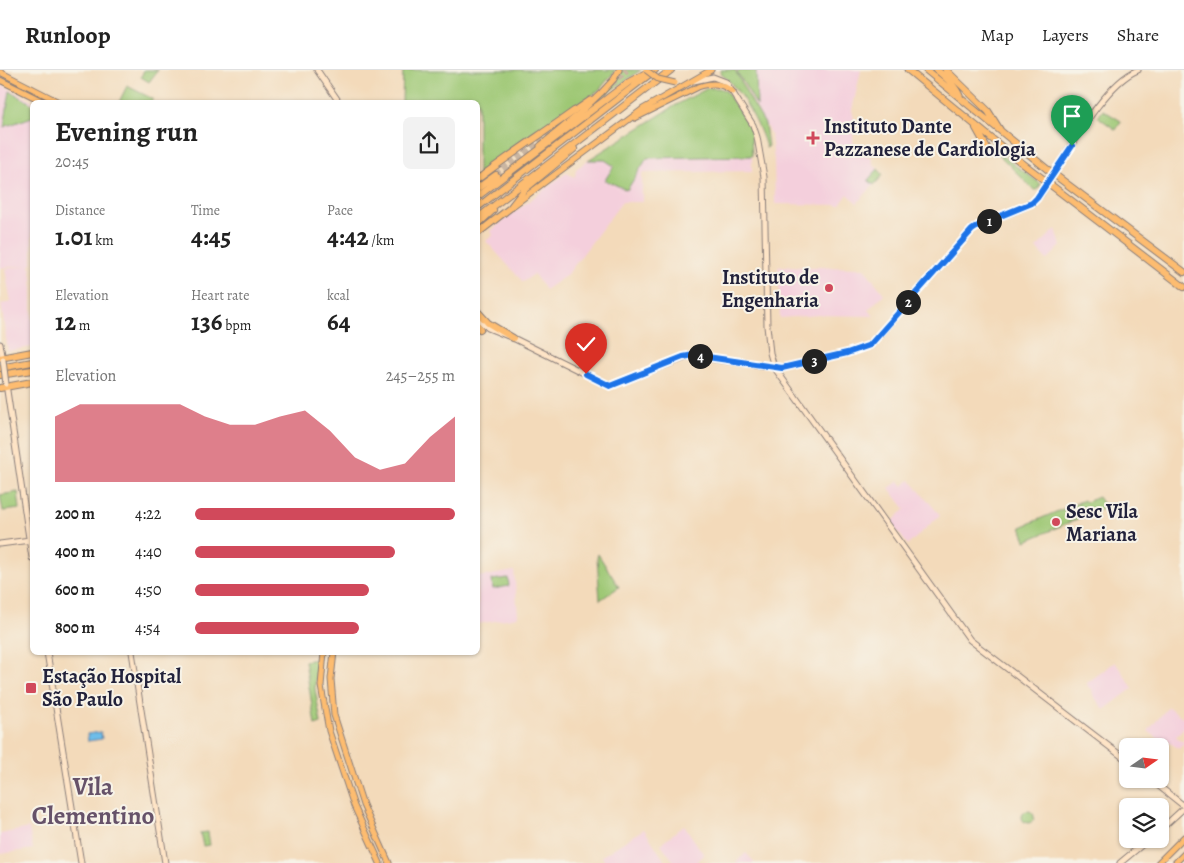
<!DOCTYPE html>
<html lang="en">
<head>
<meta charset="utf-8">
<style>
	:root { --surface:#fff; --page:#f2f2f2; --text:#222; --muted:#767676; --line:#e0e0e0; --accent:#d1495b }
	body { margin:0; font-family:Alegreya,serif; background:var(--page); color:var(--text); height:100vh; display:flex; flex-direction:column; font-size:19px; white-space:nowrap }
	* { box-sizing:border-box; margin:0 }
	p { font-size:16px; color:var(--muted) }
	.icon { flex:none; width:28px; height:28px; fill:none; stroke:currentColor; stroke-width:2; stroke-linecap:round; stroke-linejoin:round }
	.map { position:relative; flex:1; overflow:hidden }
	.side { position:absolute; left:30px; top:30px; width:450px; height:555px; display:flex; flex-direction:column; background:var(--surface); border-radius:8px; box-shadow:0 1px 4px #0004 }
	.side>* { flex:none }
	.needle { width:32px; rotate:76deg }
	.controls { position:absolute; left:1119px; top:668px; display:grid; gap:10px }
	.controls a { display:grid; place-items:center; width:50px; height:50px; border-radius:8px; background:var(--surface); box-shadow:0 1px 4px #0004; font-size:25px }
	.pin { position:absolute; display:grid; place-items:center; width:42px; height:42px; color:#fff; margin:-51px -21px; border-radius:50% 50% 50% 0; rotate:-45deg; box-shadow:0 0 5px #0007 }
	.pin .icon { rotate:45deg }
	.km { position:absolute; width:25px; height:25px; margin:-12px; border-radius:50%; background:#222; color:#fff; font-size:14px; line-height:25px; text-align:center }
	.round { display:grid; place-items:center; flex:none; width:52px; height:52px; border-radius:8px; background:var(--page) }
	.headline { display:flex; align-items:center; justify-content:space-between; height:85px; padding:0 25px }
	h1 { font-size:28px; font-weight:700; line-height:38px }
	.stats { display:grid; grid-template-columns:repeat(3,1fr); gap:8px; height:85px; padding:5px 25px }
	.stats div { display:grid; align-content:center }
	.stats b { font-size:25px; font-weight:700 }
	.stats small { font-size:14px; font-weight:400 }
	.stats p { font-size:14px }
	.chart { height:140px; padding:10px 25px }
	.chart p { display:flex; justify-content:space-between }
	.chart svg { width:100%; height:90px; margin-top:5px; fill:var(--accent); opacity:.7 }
	ul { padding:0 25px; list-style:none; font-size:16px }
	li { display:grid; grid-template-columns:80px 60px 1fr; align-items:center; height:38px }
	li i { height:12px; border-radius:6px; background:var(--accent) }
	header { display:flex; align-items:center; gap:30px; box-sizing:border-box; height:70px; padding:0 25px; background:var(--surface); border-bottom:1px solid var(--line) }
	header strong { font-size:24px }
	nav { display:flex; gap:28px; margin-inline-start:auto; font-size:18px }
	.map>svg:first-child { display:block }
</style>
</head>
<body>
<header>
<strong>Runloop</strong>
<nav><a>Map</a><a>Layers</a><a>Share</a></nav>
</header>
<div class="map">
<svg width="1184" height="793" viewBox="0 0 1184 793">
	<rect width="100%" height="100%" fill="#f7f3e8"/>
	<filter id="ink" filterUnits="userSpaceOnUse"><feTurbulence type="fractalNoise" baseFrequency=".02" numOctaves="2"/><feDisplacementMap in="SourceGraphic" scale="10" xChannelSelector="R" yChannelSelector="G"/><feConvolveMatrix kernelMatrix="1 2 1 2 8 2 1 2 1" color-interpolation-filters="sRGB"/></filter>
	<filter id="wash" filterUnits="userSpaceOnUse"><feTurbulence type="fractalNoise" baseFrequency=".0096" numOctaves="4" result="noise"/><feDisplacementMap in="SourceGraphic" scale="20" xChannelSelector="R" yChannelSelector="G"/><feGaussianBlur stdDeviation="1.12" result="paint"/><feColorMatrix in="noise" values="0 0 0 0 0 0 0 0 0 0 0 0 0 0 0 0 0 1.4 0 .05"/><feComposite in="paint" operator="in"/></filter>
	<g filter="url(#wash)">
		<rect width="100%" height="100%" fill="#f3daba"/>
		<path fill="#f4cfdc" d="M736 0H861L852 40 854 49 853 72 866 85 873 90 872 92 883 105 857 133 848 124 840 135 775 134 774 90 771 65Z
			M0 14 35 32H32V194L30 195 32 207V277L8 281 1 234 11 232 5 199 28 195 0 198Z
			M752 86V101L642 103V132H622L567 205 545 220 534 204 523 212 486 171 493 165 491 161 504 150 566 103 575 107 576 99 588 90Z
			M1056 159 1061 176 1047 190 1036 178Z
			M778 196 864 198 884 224 868 240 874 246 819 245 780 248Z
			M910 410 940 445 908 475 891 453 905 439 889 418 899 411 903 416Z
			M514 501 518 545 517 547 478 554V507Z
			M1115 592 1133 618 1104 640 1093 625 1092 619 1088 617 1087 613Z
			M1168 637 1184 648V657L1176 667 1184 672 1179 679 1162 667 1159 669 1148 661Z
			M684 755 704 785 696 793H675L661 774Z
			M29 758 33 779 0 784V764Z
			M644 759 666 793H605L602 786Z
			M746 783 755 793H735Z"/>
		<path fill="#9dc773" stroke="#607457" d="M144 0H158L149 12 141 7Z
			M403 0H616L600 19 575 39 543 62 498 88 478 104V32H402Z
			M622 0H641L602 27 580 46 579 45 610 17Z
			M721 0H735L746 22 765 54 768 77 766 78C761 56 739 17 721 4Z
			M742 0H756L757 36 737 2Z
			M127 16 153 29 151 32H119Z
			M708 18H719L726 21 751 60 752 86 647 88 627 120 605 110 614 96 605 90H588L676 35Z
			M10 21 32 34V47L4 57Z
			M1103 40 1121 51 1116 60 1098 47Z
			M994 80 1041 114 1037 120H1034Z
			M878 99 883 105 874 115 868 110Z
			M18 422 20 439 3 441 0 425Z
			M1098 427 1105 437 1026 471 1021 457 1084 430 1086 432Z
			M598 484 619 517 600 530 597 488Z
			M508 508 509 516 493 519 492 510Z
			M317 589 315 619 321 653 315 655 305 591Z
			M1022 747a6 6 0 1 1 12 0a6 6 0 1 1-12 0Z
			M208 762 210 775 203 776 200 763Z"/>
		<path fill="#6ebde9" stroke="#487092" d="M101 662 102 669 88 671 87 664Z"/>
	</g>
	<g filter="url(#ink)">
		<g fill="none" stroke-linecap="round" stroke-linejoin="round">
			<path stroke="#c9b5a1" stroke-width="6" stroke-dasharray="6 3" stroke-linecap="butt" d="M611 14 627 0
				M496 105 570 47"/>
			<defs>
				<path id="secondary" d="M317 0 339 32
					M694 11 713 7 726 12 753 55 757 67 764 107 767 256 770 283 774 297 970 570 1128 691
					M1056 100C1074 71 1107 12 1138 0
					M478 249 488 258 513 268 610 316 690 286 782 298 847 283 870 275 972 160C991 145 1027 143 1041 124
					M0 274 3 290
					M6 314 32 488
					M0 474 30 470
					M47 582 81 793
					M132 582 165 793
					M1150 709 1184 736
					M1160 760 1184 738
					M1120 793 1149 769"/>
				<path id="primary" d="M0 2 59 32
					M0 10 44 32
					M601 23 614 9 619 0
					M574 41 590 30
					M635 48 698 17C713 12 721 13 733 22
					M540 76 580 43 603 21
					M514 135 643 39 711 0
					M324 582 321 616 329 661 354 736 380 793
					M334 582 331 609 334 645 363 735 389 793
					M1158 793 1184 767
					M1175 793 1184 784"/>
				<path id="highway" d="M908 0 1013 86 1184 217
					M926 0 1047 99 1184 202
					M937 0C946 8 956 16 960 27
					M946 0 988 41 1000 60
					M976 58 990 83
					M478 109C509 85 542 64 574 41
					M478 118 496 105
					M478 126 629 12 646 3
					M478 137 655 0
					M478 148 671 0
					M478 154 493 140
					M478 163 510 138 524 120 574 79
					M478 242 488 253 513 268
					M478 256 480 259
					M0 288 32 282
					M0 298 32 292
					M0 305 32 300
					M0 318 32 312"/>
			</defs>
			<use href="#secondary" stroke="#8a7e7a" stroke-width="7"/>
			<use href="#primary" stroke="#8a7e7a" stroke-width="7"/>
			<use href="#highway" stroke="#8a7e7a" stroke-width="8"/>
			<use href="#secondary" stroke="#fee4c6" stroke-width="5"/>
			<use href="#primary" stroke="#fdbc70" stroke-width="5"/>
			<use href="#highway" stroke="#fdbc70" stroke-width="6"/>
			<defs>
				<path id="secondary-bridge" d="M1041 124 1056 100
					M3 290 6 314"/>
				<path id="primary-bridge" d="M646 0 658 9 675 13"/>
			</defs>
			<use href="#secondary-bridge" stroke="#8a7e7a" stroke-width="7" stroke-linecap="butt"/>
			<use href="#primary-bridge" stroke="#8a7e7a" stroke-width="7" stroke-linecap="butt"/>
			<use href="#secondary-bridge" stroke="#fee4c6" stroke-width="5"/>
			<use href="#primary-bridge" stroke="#fdbc70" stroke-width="5"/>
		</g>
	</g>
	<g fill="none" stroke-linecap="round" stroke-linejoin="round" filter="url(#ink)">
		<defs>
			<path id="route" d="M586 304 610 316 683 287 694 285 782 298 847 283 870 275 972 160 981 154 1032 133 1037 128 1072 76"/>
		</defs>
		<use href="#route" stroke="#fff" stroke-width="10"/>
		<use href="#route" stroke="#1a73e8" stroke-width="6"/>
	</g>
	<g fill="#d1495b" stroke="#f7f3e8" stroke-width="2">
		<path d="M810.5 60.5h5v5h5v5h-5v5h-5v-5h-5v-5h5z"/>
		<circle cx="829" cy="218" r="5"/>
		<circle cx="1056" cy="452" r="5"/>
		<rect x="25" y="612" width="12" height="12" rx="2.5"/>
	</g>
	<g text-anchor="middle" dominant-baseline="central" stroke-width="4" stroke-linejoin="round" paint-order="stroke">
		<g font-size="20" font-weight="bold" fill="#22223b" stroke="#f7f3e8" text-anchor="start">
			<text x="824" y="56">Instituto Dante<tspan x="824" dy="23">Pazzanese de Cardiologia</tspan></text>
			<text x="819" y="207" text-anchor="end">Instituto de<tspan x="819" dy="23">Engenharia</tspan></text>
			<text x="1066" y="441">Sesc Vila<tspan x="1066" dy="23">Mariana</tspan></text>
			<text x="42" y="606">Estação Hospital<tspan x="42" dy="23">São Paulo</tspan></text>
		</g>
		<g font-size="25" font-weight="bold" fill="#665269" stroke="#f7f3e8">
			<text x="93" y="717">Vila<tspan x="93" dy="29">Clementino</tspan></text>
		</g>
	</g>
</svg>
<div class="controls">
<a><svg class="needle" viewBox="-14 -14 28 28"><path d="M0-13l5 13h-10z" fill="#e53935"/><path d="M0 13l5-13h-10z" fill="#767676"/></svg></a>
<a><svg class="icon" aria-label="layers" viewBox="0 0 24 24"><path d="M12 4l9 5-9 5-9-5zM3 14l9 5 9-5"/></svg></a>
</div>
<div class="pin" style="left:1072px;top:76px;background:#1e9e55"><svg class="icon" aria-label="arrive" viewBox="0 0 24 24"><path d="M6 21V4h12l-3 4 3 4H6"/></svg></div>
<div class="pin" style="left:586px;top:304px;background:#d93025"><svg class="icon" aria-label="check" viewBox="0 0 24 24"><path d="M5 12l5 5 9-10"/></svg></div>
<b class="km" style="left:989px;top:151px">1</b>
<b class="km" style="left:908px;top:232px">2</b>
<b class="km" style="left:814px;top:291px">3</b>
<b class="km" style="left:700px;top:286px">4</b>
<section class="side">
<div class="headline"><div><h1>Evening run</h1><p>20:45</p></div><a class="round"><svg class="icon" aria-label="share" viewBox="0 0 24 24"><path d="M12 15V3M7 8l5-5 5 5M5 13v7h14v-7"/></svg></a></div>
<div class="stats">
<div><p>Distance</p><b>1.01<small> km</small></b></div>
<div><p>Time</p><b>4:45</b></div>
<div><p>Pace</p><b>4:42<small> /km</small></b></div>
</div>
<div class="stats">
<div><p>Elevation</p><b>12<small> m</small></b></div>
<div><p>Heart rate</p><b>136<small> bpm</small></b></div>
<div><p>kcal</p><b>64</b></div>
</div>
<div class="chart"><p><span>Elevation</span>245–255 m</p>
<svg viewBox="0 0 160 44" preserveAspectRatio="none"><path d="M0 44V12L10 6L20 6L30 6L40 6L50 6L60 12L70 16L80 16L90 12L100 9L110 19L120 32L130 38L140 35L150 22L160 12V44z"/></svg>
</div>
<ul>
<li><b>200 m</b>4:22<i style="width:100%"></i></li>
<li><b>400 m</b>4:40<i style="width:77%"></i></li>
<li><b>600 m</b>4:50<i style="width:67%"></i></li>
<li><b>800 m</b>4:54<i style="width:63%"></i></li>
</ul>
</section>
</div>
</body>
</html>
